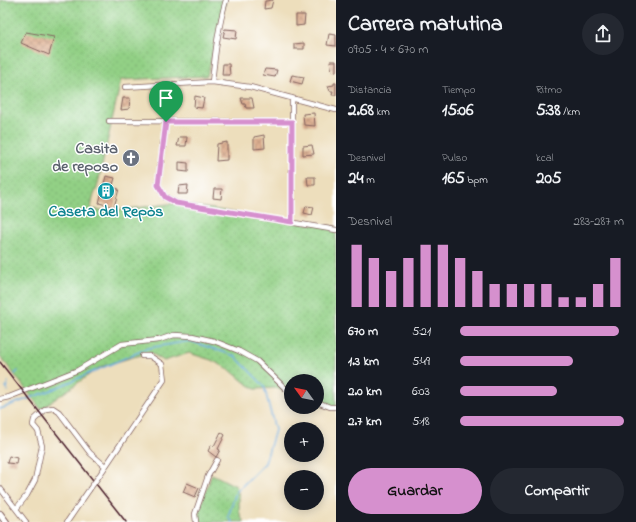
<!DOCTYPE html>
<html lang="es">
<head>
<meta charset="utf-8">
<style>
	:root { --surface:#171b24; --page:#242831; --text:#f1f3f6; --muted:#9ea1a6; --accent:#d690ce }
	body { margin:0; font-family:"Indie Flower",sans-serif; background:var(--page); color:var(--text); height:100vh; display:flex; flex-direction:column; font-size:15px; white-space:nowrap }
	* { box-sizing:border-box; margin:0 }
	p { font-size:13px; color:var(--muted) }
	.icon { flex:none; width:22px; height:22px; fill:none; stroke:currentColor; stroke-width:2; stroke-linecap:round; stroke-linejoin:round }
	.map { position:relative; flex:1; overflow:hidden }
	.panel { display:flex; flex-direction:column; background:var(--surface); width:300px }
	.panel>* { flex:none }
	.needle { width:26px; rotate:303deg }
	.fabs { position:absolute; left:284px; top:374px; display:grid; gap:8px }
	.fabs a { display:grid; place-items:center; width:40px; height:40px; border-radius:50%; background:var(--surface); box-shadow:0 2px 10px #0003; font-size:20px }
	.pin { position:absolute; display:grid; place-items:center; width:34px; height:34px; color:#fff; margin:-41px -17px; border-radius:50% 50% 50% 0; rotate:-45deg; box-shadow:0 0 4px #0007 }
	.pin .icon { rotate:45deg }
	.round { display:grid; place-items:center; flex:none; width:42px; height:42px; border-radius:21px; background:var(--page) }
	.head { display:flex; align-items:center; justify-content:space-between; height:68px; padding:0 12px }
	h1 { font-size:22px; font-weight:700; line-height:30px }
	.figures { display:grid; grid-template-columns:repeat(3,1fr); gap:6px; height:68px; padding:4px 12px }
	.figures div { display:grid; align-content:center }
	.figures b { font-size:17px; font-weight:700 }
	.figures small { font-size:11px; font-weight:400 }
	.figures p { font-size:11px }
	.chart { height:112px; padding:8px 12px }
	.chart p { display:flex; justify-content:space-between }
	.chart svg { width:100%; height:72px; margin-top:4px; stroke:var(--accent); stroke-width:6 }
	.button { display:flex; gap:8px; margin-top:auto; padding:8px 12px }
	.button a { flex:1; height:46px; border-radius:24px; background:var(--accent); color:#111; font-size:16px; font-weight:700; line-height:46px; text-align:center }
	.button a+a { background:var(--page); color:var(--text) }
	ul { padding:0 12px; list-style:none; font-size:13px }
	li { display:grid; grid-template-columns:64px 48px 1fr; align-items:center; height:30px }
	li i { height:10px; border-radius:5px; background:var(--accent) }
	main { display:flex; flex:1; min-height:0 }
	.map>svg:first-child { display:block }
</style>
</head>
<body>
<main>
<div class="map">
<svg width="336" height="522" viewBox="0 0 336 522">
	<defs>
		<pattern id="grass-dots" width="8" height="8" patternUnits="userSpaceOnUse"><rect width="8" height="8" fill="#92d085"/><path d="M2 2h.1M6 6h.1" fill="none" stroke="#7fb273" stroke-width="1.8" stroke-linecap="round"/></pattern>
		<pattern id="building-cross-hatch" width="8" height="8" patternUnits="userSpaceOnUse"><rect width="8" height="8" fill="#deb092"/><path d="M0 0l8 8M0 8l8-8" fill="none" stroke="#b68f77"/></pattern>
	</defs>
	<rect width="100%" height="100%" fill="#fff"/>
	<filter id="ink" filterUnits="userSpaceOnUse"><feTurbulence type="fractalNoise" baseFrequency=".025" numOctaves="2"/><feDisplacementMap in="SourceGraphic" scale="8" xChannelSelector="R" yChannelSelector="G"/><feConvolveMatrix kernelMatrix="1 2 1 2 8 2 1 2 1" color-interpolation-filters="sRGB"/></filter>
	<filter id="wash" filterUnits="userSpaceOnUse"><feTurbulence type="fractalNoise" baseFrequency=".012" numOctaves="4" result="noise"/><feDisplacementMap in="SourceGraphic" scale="16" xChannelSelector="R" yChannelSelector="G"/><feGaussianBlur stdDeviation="0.9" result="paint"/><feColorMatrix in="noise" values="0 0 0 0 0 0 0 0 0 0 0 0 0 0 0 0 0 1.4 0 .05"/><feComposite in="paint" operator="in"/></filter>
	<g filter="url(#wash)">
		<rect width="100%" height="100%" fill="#eddebc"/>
		<path fill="url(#grass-dots)" stroke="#6e7858" d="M0 0H226L207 76 121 80 97 188 93 197 91 209 110 211 176 203 292 222 336 227V410L317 404V381H291V394L276 388 255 389 243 381 229 369 211 360 189 353 164 361 151 353 133 357 100 367 41 409 0 356Z
			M212 474 236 486C237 489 238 493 239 496 240 507 237 512 244 522H200L198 512Z"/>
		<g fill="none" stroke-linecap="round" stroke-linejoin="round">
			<path stroke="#6dade1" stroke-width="1.5" d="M15 374 18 371
				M8 391 6 387 8 382
				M0 409 49 391 148 348 190 341 235 356 264 386 275 430 265 463 236 492 228 517 232 522"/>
		</g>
		<g id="blocks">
			<path fill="url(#building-cross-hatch)" d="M273 0 271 8 264 9 265 1Z
				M296 15H305L304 25 296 26Z
				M225 29 237 30 236 39 223 37Z
				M26 32 54 37 49 55 21 43Z
				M329 34 336 35V46L327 45Z
				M304 43V49H294V44Z
				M330 61H336V71L332 72Z
				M223 64H229L230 75H222Z
				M265 69 277 70 275 77 263 75Z
				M292 75 304 77 302 84 290 81Z
				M334 83H336V95H332L333 91H330L328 86 334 85Z
				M195 96 204 98 202 108 194 107Z
				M123 98H130L129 109 121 110Z
				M241 98H252L254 108H246L245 104H243Z
				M314 113 315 126 304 125 303 114Z
				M264 135 265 148 254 149V137Z
				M179 137H187L186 146H177Z
				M227 142V160L216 161 217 144Z
				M312 145 314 154 303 155V146Z
				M179 162 188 163V172L179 171Z
				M106 176 115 178 112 188 119 189 114 207 99 203Z
				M307 177H315V185H308Z
				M188 185 187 194H178L179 186Z
				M214 189H222L221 199 213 198Z
				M306 206 314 207 312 215 304 213Z
				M221 432 225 435 218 449 220 450 216 457 208 451 211 445 214 446Z
				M9 456 17 458 16 464 7 463Z
				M187 483 199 488 195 497 183 492Z"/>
		</g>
	</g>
	<g filter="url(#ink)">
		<use href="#blocks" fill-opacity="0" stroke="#83625e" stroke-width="1"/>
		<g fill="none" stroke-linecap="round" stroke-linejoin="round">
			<defs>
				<path id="minor" d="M212 82C215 55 218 27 226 0
					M125 87 212 82 250 87 336 110
					M109 121 292 122
					M166 122 158 185 165 197 176 203 336 230
					M292 222V98
					M0 399 9 397 78 370 122 344 159 340 174 335 192 336 214 341 239 351 257 361 286 389 291 391
					M317 402 330 407H336
					M99 476 164 380 162 364 150 356H142
					M0 488 26 522
					M16 509 27 495 35 480 42 446 38 431 33 425 34 420 46 409 53 408 59 412 90 453 105 466
					M67 522 89 490
					M196 522 195 514 208 476 217 460"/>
				<path id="highway" d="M0 514 6 522"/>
			</defs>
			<use href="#minor" stroke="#83625e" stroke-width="6"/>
			<use href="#highway" stroke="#83625e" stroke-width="8"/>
			<use href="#minor" stroke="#fff" stroke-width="4.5"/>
			<use href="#highway" stroke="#fff" stroke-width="6"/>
			<path stroke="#4a1f2b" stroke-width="1.5" d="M0 362 126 522"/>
			<defs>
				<path id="minor-bridge" d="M89 490 99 476"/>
			</defs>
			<use href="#minor-bridge" stroke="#83625e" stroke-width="6" stroke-linecap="butt"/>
			<use href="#minor-bridge" stroke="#fff" stroke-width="4.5"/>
		</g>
	</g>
	<g fill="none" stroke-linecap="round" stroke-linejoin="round" filter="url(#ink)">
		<defs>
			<path id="route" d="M166 122H292V222L176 203 165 197 158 185Z"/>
		</defs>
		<use href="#route" stroke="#fff" stroke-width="8"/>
		<use href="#route" stroke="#d690ce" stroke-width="5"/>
	</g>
	<defs>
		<symbol id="church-disc" viewBox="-11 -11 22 22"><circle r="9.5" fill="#6b7280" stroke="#fff"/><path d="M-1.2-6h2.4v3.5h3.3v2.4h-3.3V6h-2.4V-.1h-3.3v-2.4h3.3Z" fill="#fff"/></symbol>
		<symbol id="building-disc" viewBox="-11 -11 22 22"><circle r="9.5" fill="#0f9aa8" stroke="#fff"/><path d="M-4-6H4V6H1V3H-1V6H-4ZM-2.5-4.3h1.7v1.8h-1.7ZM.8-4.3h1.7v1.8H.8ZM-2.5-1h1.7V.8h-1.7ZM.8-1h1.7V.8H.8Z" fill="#fff"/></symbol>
	</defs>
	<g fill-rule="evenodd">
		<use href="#church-disc" x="121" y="148" width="20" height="20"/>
		<use href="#building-disc" x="96" y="181" width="20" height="20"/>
	</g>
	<g text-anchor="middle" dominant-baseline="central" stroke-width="3" stroke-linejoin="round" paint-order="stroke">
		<g font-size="16" font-weight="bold" fill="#5b616d" stroke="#fff" text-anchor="end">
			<text x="118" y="149">Casita<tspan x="118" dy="18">de reposo</tspan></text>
		</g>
		<g font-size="16" font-weight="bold" fill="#0d838f" stroke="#fff">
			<text x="106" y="212">Caseta del Repòs</text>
		</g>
	</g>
</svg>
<div class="fabs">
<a><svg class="needle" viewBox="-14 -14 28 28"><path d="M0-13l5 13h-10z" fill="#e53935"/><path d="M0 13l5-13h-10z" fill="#9ea1a6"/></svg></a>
<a>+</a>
<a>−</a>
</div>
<div class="pin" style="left:166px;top:122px;background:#1e9e55"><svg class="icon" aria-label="arrive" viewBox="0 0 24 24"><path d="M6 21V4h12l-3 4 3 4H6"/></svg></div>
</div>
<section class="panel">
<div class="head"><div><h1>Carrera matutina</h1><p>09:05 · 4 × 670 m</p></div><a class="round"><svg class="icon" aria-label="share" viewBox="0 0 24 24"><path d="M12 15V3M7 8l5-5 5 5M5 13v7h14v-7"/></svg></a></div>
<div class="figures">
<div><p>Distancia</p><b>2.68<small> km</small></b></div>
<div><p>Tiempo</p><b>15:06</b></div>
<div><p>Ritmo</p><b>5:38<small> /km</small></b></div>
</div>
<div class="figures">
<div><p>Desnivel</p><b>24<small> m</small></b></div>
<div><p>Pulso</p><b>165<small> bpm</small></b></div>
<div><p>kcal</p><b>205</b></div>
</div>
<div class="chart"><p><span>Desnivel</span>283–287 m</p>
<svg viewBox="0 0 160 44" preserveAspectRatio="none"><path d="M5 44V6M15 44V14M25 44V22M35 44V14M45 44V6M55 44V6M65 44V14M75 44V22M85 44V30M95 44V30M105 44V30M115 44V30M125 44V38M135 44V38M145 44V30M155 44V14"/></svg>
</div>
<ul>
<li><b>670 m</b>5:21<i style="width:97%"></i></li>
<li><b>1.3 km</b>5:49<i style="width:69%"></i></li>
<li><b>2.0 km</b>6:03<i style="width:59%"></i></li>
<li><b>2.7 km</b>5:18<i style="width:100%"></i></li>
</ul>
<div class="button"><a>Guardar</a><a>Compartir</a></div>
</section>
</main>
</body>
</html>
